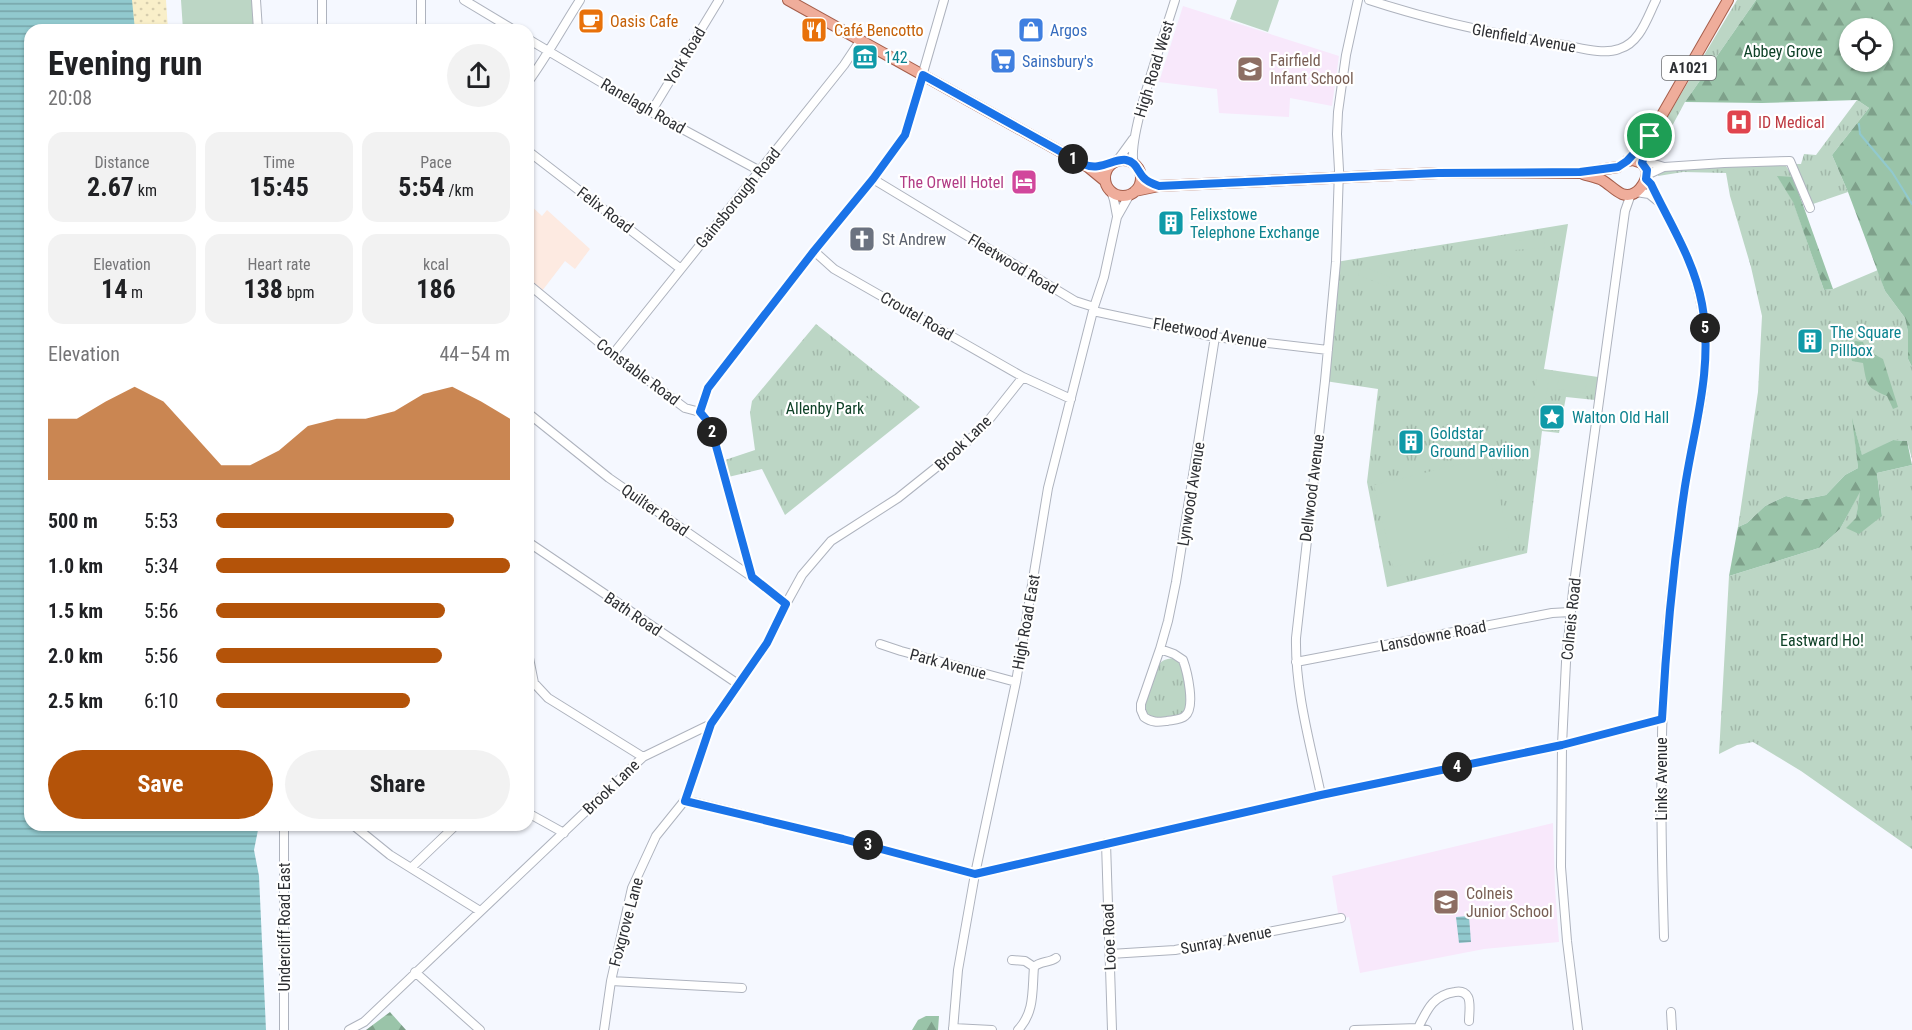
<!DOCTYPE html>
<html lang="en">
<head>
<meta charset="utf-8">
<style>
	:root { --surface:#fff; --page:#f2f2f2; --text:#202124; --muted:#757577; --accent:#b45309 }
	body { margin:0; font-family:"Roboto Condensed",sans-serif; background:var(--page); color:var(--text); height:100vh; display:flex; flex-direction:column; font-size:22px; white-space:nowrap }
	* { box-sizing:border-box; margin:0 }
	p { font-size:20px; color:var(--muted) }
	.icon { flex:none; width:33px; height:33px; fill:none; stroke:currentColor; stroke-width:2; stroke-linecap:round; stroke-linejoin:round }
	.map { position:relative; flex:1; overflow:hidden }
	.panel { position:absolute; left:24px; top:24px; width:510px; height:807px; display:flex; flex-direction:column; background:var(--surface); border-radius:18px; box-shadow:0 2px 4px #0004 }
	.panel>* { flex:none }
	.controls { position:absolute; left:1839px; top:18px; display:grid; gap:12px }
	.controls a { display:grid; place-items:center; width:54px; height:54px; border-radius:50%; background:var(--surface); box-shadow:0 2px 4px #0004; font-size:30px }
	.pin { position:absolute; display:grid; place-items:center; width:51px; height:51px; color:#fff; margin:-26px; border:3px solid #fff; border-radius:50%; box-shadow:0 2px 6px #0007 }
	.km { position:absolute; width:30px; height:30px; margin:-15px; border-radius:50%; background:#222; color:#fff; font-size:16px; line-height:30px; text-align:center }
	.round { display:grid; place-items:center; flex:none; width:63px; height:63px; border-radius:32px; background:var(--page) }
	.head { display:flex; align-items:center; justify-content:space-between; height:102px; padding:0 24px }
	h1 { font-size:33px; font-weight:700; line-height:45px }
	.metrics { display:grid; grid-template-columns:repeat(3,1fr); gap:9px; height:102px; padding:6px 24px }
	.metrics div { display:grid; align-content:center; border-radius:15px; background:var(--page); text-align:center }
	.metrics b { font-size:26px; font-weight:700 }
	.metrics small { font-size:16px; font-weight:400 }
	.metrics p { font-size:16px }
	.chart { height:168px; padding:12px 24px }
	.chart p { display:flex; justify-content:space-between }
	.chart svg { width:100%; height:108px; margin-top:6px; fill:var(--accent); opacity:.7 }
	.button { display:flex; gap:12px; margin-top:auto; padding:12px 24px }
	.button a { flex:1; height:69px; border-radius:36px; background:var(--accent); color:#fff; font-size:24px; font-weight:700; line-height:69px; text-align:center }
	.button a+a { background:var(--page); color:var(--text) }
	ul { padding:0 24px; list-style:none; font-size:20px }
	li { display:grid; grid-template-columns:96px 72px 1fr; align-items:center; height:45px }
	li i { height:15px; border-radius:8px; background:var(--accent) }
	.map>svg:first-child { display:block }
</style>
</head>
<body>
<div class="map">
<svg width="1912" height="1030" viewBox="0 0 1912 1030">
	<defs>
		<pattern id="grass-tufts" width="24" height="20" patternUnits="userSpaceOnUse" patternTransform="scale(1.5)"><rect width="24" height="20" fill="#bcd6c5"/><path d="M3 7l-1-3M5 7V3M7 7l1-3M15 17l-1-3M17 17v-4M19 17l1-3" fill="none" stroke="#a2b8aa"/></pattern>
		<pattern id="forest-firs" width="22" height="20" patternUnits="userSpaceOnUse" patternTransform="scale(1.5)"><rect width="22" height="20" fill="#9ac4a9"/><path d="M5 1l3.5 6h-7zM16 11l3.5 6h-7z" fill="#7ea08a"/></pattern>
		<pattern id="sand-dots" width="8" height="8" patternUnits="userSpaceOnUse" patternTransform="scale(1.5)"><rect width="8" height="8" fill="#f9efc9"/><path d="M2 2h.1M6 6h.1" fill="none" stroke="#d6cdad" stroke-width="1.8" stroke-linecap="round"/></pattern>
		<pattern id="water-rules" width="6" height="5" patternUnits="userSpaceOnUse" patternTransform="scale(1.5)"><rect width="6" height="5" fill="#91c9ce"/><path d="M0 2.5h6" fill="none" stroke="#77a4a8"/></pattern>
	</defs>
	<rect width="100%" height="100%" fill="#f5f8ff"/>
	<path fill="#f8e8fb" d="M1183 6 1339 56 1332 106 1290 98 1289 117 1219 113 1217 89 1159 82Z
		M1553 823 1555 888 1559 942 1484 949 1360 973 1349 917 1339 919 1332 876Z"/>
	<path fill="#fdeae1" d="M528 203 542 216 547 210 590 249 575 269 565 261 542 291 528 279Z"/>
	<path fill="url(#grass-tufts)" d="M1737 0H1756L1685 102 1671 128 1662 157H1655L1650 150 1653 141Z
		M1857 100 1869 108 1832 155 1848 192 1813 204 1795 164H1801L1804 154 1816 155Z
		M1775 164 1786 166 1793 177H1778L1793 201 1824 290 1833 289 1878 270 1885 291 1905 318 1908 332V359L1912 367V459L1907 441 1893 440 1862 456 1853 422 1858 468 1845 475 1826 495 1801 500 1786 496 1765 506 1747 523 1738 527 1758 392 1762 316 1751 267 1730 196 1726 173 1683 172 1658 176 1659 170Z
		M1568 224 1544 369 1598 377 1595 400 1566 397 1559 433 1542 431 1527 553 1387 587 1367 482 1378 389 1325 381 1336 262Z
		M816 324 920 407 785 515 762 469 724 478 719 462 755 450 750 413 752 401Z
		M1912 465V849L1801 771 1753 742 1737 745 1719 754 1729 576 1819 548 1840 529 1861 489 1856 518 1882 516 1877 473Z
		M1173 658 1181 663C1183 674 1191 701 1186 710 1183 716 1177 716 1170 717 1159 719 1153 720 1144 713 1144 701 1152 671 1160 663 1164 659 1168 659 1173 658Z"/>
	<path fill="url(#forest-firs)" fill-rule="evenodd" d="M1756 0H1912V367L1908 359V332L1905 318 1885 291 1848 192 1832 155 1869 108 1857 100 1762 103 1685 102ZM1882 28V62H1850V28Z
		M1777 176 1793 177 1833 289 1824 290 1793 202Z
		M1855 341 1863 342 1866 350 1883 359 1898 407 1893 409 1887 396C1866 387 1867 386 1863 363L1852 361 1849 350Z
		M1852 418 1862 455 1893 440 1907 441 1912 465 1877 473 1882 516 1859 534 1846 528 1856 518 1860 492 1840 529 1819 548 1729 576 1738 527 1747 523 1765 506 1786 496 1801 500 1826 495 1845 475 1858 468Z
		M390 1012 406 1030H366Z
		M926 1016H939L938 1030H912L918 1020Z"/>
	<path fill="url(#sand-dots)" d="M101 0H166L168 30H103Z"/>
	<path fill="#bcd6c5" d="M181 0H253L255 30H183Z
		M1237 0H1279L1268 32 1230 19Z
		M1544 238 1545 248 1514 250V241Z
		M1362 266 1390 277 1386 286 1358 275Z
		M1537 375 1549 376 1545 406 1533 405Z
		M1559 376 1587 380 1585 393 1557 389Z
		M836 390 871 399 869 408 834 400Z
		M1490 457 1509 539 1393 567 1374 485Z"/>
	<path fill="url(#water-rules)" d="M0 0H132L135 30H30V825H259L254 850 259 876 266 1030H0Z
		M1469 916 1471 942 1459 943 1456 917Z"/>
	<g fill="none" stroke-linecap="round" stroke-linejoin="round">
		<path stroke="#91c9ce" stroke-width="2" d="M1859 124 1860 134 1892 172 1912 204"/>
		<defs>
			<path id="minor" d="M256 0 258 30
				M322 0V30
				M421 0V30
				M464 0 514 30
				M1369 0C1433 21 1497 35 1564 45 1581 48 1603 55 1619 49 1640 43 1647 18 1656 0
				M528 39 651 112 760 171
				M528 82C547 56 562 28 580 0
				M651 112 719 0
				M528 151 681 269
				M1117 161 1133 139
				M1134 164C1126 138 1166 31 1175 0
				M1644 165 1651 163 1664 167 1647 175
				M1664 167 1724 163 1790 161 1810 208
				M873 179 1075 301 1094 307
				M1111 191 1114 200 1117 216
				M1636 192 1649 194 1659 202 1651 184 1646 179
				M1659 202C1698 263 1713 325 1702 396 1698 423 1691 449 1687 476 1678 528 1672 581 1667 634 1659 735 1661 835 1664 937
				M814 251 834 269 1023 377
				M528 284 613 354 685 408 700 412 710 424 752 577
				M1093 311 1215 337 1328 350
				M613 354 844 65 860 41
				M700 412 708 388 814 251 873 179 905 135 944 0
				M528 413 609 478 752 577 786 604
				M528 542 738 684
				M880 644 901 651 1016 682
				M1160 649 1141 704V710L1144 717C1152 723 1158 722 1167 721 1172 720 1181 720 1185 716 1196 708 1187 671 1183 660L1174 654 1160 649 1168 621 1176 582 1215 337
				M528 653 534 683 548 698 643 757
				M1296 662 1552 613 1570 612
				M1321 795C1310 743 1295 691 1296 638L1325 381 1336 262 1339 170 1337 134 1338 112 1346 55 1358 0
				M685 800 843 839 975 874 1321 795 1562 745 1662 719
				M528 813 564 833
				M353 825 390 855 480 911
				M1106 843 1112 1030
				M412 867 456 825
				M1110 954 1175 950 1341 918
				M1012 960 1025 961 1034 967
				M415 972 480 1030
				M611 981 742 988
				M1671 1012 1672 1030
				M953 1028 992 1030
				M1418 1028C1427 1010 1433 995 1455 992 1460 991 1465 992 1468 997 1471 1003 1469 1014 1469 1021
				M284 1030V825
				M349 1030 364 1022 643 757 711 724 767 643 786 604 802 575 831 541 898 498 958 450 984 426 1023 377 1071 399
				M604 1030 611 981 632 888 656 836 685 800 711 724
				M953 1030 958 970 975 874 1016 682 1048 488 1094 307 1104 277 1117 217 1130 194
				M1018 1030C1035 1012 1032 990 1034 967 1040 961 1049 963 1056 958
				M1354 1030 1418 1028 1427 1030
				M1578 1030 1567 941 1561 867 1562 745 1566 662 1573 591 1625 211 1631 194"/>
			<path id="major" d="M788 0 1088 167 1105 181
				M1105 178a18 18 0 1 1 36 0a18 18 0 1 1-36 0Z
				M1642 163 1650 136 1728 0
				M1583 174C1589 176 1596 177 1602 180 1609 184 1615 191 1622 194 1637 199 1647 182 1647 170L1642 163 1633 160 1627 161
				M1135 191 1159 186 1438 173H1580L1618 167"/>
		</defs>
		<use href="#minor" stroke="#aeb3be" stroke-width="10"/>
		<use href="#major" stroke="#a55e4b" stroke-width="12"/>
		<use href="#minor" stroke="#fff" stroke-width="8"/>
		<use href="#major" stroke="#efad9b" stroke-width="10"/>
	</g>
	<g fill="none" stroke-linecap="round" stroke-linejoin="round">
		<defs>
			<path id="route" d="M923 75 1083 164C1100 172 1114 158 1126 160 1136 162 1137 170 1143 177 1147 182 1153 184 1159 186L1438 173 1580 172 1618 167 1627 161 1650 136 1642 163 1647 170 1646 179 1651 184C1670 224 1694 260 1702 304 1714 369 1693 430 1684 493 1673 568 1666 644 1662 719L1562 745 1321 795 975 874 843 839 685 801 711 724 767 643 786 604 752 577 710 424 700 412 708 388 814 251 873 179 905 135Z"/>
		</defs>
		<use href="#route" stroke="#fff" stroke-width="12"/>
		<use href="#route" stroke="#1a73e8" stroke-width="8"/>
	</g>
	<defs>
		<symbol id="cafe-square" viewBox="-11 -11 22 22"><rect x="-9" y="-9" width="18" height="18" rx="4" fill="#e8710a" stroke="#fff"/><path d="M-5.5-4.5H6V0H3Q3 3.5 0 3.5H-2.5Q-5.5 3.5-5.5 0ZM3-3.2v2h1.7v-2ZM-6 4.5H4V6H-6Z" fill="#fff"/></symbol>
		<symbol id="restaurant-square" viewBox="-11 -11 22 22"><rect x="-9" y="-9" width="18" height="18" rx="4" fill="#e8710a" stroke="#fff"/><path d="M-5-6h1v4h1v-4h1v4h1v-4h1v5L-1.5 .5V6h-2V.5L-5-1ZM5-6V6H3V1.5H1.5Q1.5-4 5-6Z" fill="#fff"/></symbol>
		<symbol id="shop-square" viewBox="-11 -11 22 22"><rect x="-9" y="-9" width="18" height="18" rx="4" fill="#3f7fe0" stroke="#fff"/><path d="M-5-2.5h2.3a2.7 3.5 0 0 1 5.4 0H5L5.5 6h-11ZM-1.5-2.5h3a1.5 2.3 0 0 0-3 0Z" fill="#fff"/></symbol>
		<symbol id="museum-square" viewBox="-11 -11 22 22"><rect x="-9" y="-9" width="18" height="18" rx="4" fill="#0f9aa8" stroke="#fff"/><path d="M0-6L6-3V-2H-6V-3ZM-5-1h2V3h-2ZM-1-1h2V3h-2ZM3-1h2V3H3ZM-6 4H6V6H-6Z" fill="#fff"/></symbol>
		<symbol id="supermarket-square" viewBox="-11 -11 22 22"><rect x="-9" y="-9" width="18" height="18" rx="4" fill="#3f7fe0" stroke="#fff"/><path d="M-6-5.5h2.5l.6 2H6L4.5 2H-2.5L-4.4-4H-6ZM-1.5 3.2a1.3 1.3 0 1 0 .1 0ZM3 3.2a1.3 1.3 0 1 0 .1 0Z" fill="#fff"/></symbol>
		<symbol id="school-square" viewBox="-11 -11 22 22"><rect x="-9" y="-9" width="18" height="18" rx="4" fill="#8d6e63" stroke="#fff"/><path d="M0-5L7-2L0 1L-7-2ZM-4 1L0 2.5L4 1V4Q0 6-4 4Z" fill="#fff"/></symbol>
		<symbol id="hospital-square" viewBox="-11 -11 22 22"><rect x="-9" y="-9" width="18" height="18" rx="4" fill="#e0444e" stroke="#fff"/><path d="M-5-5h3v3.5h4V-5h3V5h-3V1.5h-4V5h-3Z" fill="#fff"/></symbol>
		<symbol id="hotel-square" viewBox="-11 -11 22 22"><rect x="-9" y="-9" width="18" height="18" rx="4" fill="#d1479c" stroke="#fff"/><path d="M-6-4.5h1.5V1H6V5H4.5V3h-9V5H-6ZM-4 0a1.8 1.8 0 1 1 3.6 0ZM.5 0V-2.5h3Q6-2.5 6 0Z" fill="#fff"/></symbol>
		<symbol id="building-square" viewBox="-11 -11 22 22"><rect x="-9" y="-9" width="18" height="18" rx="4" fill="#0f9aa8" stroke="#fff"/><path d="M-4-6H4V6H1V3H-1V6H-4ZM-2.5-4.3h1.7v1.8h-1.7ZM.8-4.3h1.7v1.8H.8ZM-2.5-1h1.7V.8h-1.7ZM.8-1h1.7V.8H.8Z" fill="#fff"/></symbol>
		<symbol id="church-square" viewBox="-11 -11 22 22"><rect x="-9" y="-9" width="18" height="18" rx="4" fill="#6b7280" stroke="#fff"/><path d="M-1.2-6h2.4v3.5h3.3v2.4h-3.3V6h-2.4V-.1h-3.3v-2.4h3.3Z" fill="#fff"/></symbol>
		<symbol id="sight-square" viewBox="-11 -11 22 22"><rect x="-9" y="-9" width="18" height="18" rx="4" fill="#0f9aa8" stroke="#fff"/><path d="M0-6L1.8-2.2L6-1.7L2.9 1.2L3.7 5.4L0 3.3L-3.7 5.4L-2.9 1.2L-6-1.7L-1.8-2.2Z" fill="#fff"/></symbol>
	</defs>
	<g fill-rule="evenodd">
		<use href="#cafe-square" x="576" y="6" width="30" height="30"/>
		<use href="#restaurant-square" x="799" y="15" width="30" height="30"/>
		<use href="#shop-square" x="1016" y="15" width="30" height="30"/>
		<use href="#museum-square" x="850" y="42" width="30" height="30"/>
		<use href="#supermarket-square" x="988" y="46" width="30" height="30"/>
		<use href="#school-square" x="1235" y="54" width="30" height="30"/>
		<use href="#hospital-square" x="1724" y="107" width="30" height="30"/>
		<use href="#hotel-square" x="1009" y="167" width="30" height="30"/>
		<use href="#building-square" x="1156" y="208" width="30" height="30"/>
		<use href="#church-square" x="847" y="224" width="30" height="30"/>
		<use href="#building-square" x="1795" y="326" width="30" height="30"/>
		<use href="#sight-square" x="1537" y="402" width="30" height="30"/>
		<use href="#building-square" x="1396" y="427" width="30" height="30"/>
		<use href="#school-square" x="1431" y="887" width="30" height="30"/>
	</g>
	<g text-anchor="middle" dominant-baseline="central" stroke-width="4.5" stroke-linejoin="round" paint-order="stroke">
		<rect fill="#fff" stroke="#6c6d70" stroke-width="1.5" x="1662" y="56" width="54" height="24" rx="4.5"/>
		<g font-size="15" font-weight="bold" fill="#2d2f33">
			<text x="1689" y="68">A1021</text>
		</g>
		<g font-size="16" fill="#c56008" stroke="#fff" text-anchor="start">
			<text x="610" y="21">Oasis Cafe</text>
			<text x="834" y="30">Café Bencotto</text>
		</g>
		<g font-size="16" fill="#366cbe" stroke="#fff" text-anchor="start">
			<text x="1050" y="30">Argos</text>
			<text x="1022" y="61">Sainsbury's</text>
		</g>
		<g font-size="16" fill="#2d2f33" stroke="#fff">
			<text transform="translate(1524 38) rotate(10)">Glenfield Avenue</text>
			<text transform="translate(685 56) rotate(-59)">York Road</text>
			<text transform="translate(1154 69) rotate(-73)">High Road West</text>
			<text transform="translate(643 106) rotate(30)">Ranelagh Road</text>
			<text transform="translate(738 198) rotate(-51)">Gainsborough Road</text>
			<text transform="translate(605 210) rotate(37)">Felix Road</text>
			<text transform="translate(1013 264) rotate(31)">Fleetwood Road</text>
			<text transform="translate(917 316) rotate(30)">Croutel Road</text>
			<text transform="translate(1210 333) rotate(10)">Fleetwood Avenue</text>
			<text transform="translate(638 372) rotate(37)">Constable Road</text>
			<text transform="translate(963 443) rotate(-44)">Brook Lane</text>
			<text transform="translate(1312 488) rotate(-83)">Dellwood Avenue</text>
			<text transform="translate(1191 494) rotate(-81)">Lynwood Avenue</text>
			<text transform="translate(655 510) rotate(35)">Quilter Road</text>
			<text transform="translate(633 614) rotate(34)">Bath Road</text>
			<text transform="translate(1571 619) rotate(-84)">Colneis Road</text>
			<text transform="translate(1026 622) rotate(-80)">High Road East</text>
			<text transform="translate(1433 636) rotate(-11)">Lansdowne Road</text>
			<text transform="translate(948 664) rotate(15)">Park Avenue</text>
			<text transform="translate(1661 779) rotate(-90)">Links Avenue</text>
			<text transform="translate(611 787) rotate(-44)">Brook Lane</text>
			<text transform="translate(626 922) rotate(-75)">Foxgrove Lane</text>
			<text transform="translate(284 927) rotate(-90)">Undercliff Road East</text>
			<text transform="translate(1109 937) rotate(-92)">Looe Road</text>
			<text transform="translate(1226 940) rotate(-11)">Sunray Avenue</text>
		</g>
		<g font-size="16" fill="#0e4127" stroke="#fff">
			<text x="1783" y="51">Abbey Grove</text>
			<text x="825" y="408">Allenby Park</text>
			<text x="1822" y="640">Eastward Ho!</text>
		</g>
		<g font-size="16" fill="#0d838f" stroke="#fff" text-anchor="start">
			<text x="884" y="57">142</text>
			<text x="1190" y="214">Felixstowe<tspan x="1190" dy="18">Telephone Exchange</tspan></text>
			<text x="1830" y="332">The Square<tspan x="1830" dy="18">Pillbox</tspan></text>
			<text x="1572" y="417">Walton Old Hall</text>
			<text x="1430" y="433">Goldstar<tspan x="1430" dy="18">Ground Pavilion</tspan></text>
		</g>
		<g font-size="16" fill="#785e54" stroke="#fff" text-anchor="start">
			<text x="1270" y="60">Fairfield<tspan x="1270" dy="18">Infant School</tspan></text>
			<text x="1466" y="893">Colneis<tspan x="1466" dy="18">Junior School</tspan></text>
		</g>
		<g font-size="16" fill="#be3a42" stroke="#fff" text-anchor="start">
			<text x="1758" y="122">ID Medical</text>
		</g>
		<g font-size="16" fill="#b23c85" stroke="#fff" text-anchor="end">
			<text x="1004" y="182">The Orwell Hotel</text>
		</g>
		<g font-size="16" fill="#5b616d" stroke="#fff" text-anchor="start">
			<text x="882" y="239">St Andrew</text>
		</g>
	</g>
</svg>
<div class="controls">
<a><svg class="icon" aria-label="locate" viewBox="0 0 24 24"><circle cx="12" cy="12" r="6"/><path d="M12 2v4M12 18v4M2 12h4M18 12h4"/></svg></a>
</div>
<div class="pin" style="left:1650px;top:136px;background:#1e9e55"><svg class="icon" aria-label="arrive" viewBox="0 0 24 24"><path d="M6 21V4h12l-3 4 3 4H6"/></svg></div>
<b class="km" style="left:1073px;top:159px">1</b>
<b class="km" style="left:712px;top:432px">2</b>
<b class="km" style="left:868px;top:845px">3</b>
<b class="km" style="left:1457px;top:767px">4</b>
<b class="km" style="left:1705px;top:328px">5</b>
<section class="panel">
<div class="head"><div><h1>Evening run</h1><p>20:08</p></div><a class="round"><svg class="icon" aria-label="share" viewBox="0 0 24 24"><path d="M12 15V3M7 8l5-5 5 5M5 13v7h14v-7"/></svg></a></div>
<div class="metrics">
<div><p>Distance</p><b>2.67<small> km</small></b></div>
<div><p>Time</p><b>15:45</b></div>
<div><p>Pace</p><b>5:54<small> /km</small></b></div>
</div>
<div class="metrics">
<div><p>Elevation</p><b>14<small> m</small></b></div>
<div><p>Heart rate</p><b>138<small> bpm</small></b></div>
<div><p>kcal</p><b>186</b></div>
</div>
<div class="chart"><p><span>Elevation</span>44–54 m</p>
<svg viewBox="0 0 160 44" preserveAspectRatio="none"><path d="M0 44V19L10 19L20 12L30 6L40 12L50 25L60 38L70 38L80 32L90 22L100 19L110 19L120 16L130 9L140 6L150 12L160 19V44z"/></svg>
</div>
<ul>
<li><b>500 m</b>5:53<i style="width:81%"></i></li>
<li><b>1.0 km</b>5:34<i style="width:100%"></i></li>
<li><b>1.5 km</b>5:56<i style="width:78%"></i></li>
<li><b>2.0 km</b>5:56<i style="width:77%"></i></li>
<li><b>2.5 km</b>6:10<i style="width:66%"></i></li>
</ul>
<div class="button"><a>Save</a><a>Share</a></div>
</section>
</div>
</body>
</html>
